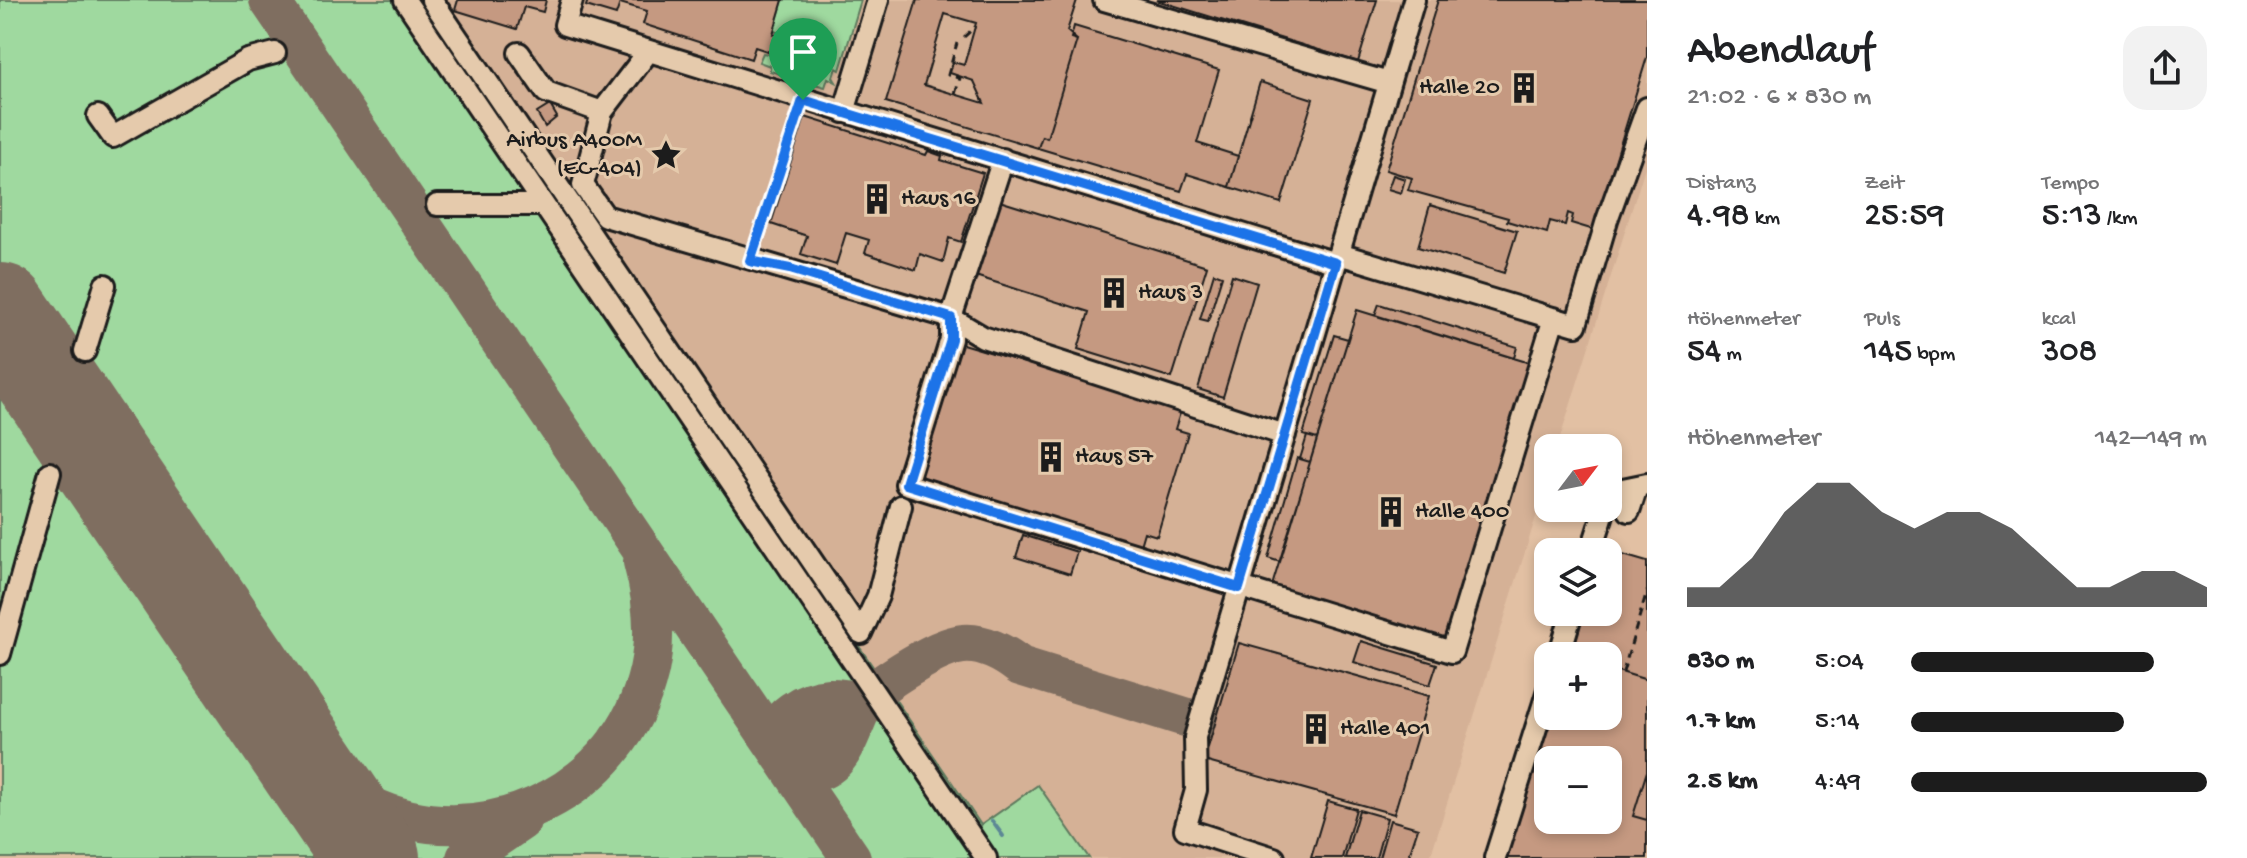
<!DOCTYPE html>
<html lang="de">
<head>
<meta charset="utf-8">
<style>
	:root { --surface:#fff; --page:#f2f2f2; --text:#202124; --muted:#757577; --accent:#1c1c1c }
	body { margin:0; font-family:"Gochi Hand",sans-serif; background:var(--page); color:var(--text); height:100vh; display:flex; flex-direction:column; font-size:30px; white-space:nowrap }
	* { box-sizing:border-box; margin:0 }
	p { font-size:26px; color:var(--muted) }
	.icon { flex:none; width:44px; height:44px; fill:none; stroke:currentColor; stroke-width:2; stroke-linecap:round; stroke-linejoin:round }
	.map { position:relative; flex:1; overflow:hidden }
	.drawer { display:flex; flex-direction:column; background:var(--surface); width:600px }
	.drawer>* { flex:none }
	.needle { width:52px; rotate:58deg }
	.tools { position:absolute; left:1534px; top:434px; display:grid; gap:16px }
	.tools a { display:grid; place-items:center; width:88px; height:88px; border-radius:16px; background:var(--surface); box-shadow:0 4px 12px #0003; font-size:40px }
	.pin { position:absolute; display:grid; place-items:center; width:68px; height:68px; color:#fff; margin:-82px -34px; border-radius:50% 50% 50% 0; rotate:-45deg; box-shadow:0 0 8px #0007 }
	.pin .icon { rotate:45deg }
	.round { display:grid; place-items:center; flex:none; width:84px; height:84px; border-radius:24px; background:var(--page) }
	.overview { display:flex; align-items:center; justify-content:space-between; height:136px; padding:0 40px }
	h1 { font-size:44px; font-weight:600; line-height:60px }
	.metrics { display:grid; grid-template-columns:repeat(3,1fr); gap:12px; height:136px; padding:8px 40px }
	.metrics div { display:grid; align-content:center }
	.metrics b { font-size:34px; font-weight:600 }
	.metrics small { font-size:22px; font-weight:400 }
	.metrics p { font-size:22px }
	.chart { height:224px; padding:16px 40px }
	.chart p { display:flex; justify-content:space-between }
	.chart svg { width:100%; height:144px; margin-top:8px; fill:var(--accent); opacity:.7 }
	ul { padding:0 40px; list-style:none; font-size:26px }
	li { display:grid; grid-template-columns:128px 96px 1fr; align-items:center; height:60px }
	li i { height:20px; border-radius:10px; background:var(--accent) }
	main { display:flex; flex:1; min-height:0 }
	.map>svg:first-child { display:block }
</style>
</head>
<body>
<main>
<div class="map">
<svg width="1647" height="858" viewBox="0 0 1647 858">
	<rect width="100%" height="100%" fill="#e2c0a3"/>
	<filter id="ink" filterUnits="userSpaceOnUse"><feTurbulence type="fractalNoise" baseFrequency=".0125" numOctaves="2"/><feDisplacementMap in="SourceGraphic" scale="16" xChannelSelector="R" yChannelSelector="G"/><feConvolveMatrix kernelMatrix="1 2 1 2 8 2 1 2 1" color-interpolation-filters="sRGB"/></filter>
	<g filter="url(#ink)">
		<path fill="#d5b196" d="M0 0H1647V161L1557 448H1548V478L1430 858H0Z"/>
		<path fill="#9fd99f" stroke="#5e7a5e" stroke-width="2" d="M0 0H418L981 825 1038 785 1089 858H0Z
			M783 0H861L840 70 836 68 833 77 836 82 828 78 825 87 770 71V66L759 62 763 53 784 58 791 37 774 31Z"/>
		<g fill="none" stroke-linecap="round" stroke-linejoin="round">
			<path stroke="#5b8795" stroke-width="4" d="M992 821 1003 836"/>
			<path stroke="#7f6e60" stroke-width="40" d="M269 0 851 858
				M283 729C308 758 332 787 368 805 475 858 614 797 646 682 658 642 654 602 643 562
				M773 743C775 716 804 700 829 698 842 697 853 703 867 698
				M793 772C846 781 848 728 867 698
				M794 774 793 763 803 742C838 718 924 647 963 644 983 642 1005 654 1020 666L1211 725
				M466 858 521 821"/>
			<path stroke="#7f6e60" stroke-width="98" d="M0 312 371 858"/>
		</g>
		<path fill="#c59981" stroke="#1c1c1c" stroke-width="2" fill-rule="evenodd" d="M458 0H546L543 12 524 7 517 29 455 10Z
			M588 0H783L773 34 788 39 782 56 755 47 751 59 643 24 647 11 620 3 616 15 586 6Z
			M917 0H1077L1067 31 1077 40 1047 138 1042 136 1038 148 886 102ZM945 14 976 23 964 65 953 62 950 73 974 81 984 103 924 85Z
			M1156 0H1377L1358 62Z
			M1438 0H1647V57L1594 230 1571 223 1573 215 1568 213 1565 225 1550 221 1547 233 1507 221 1508 218 1408 190 1412 178 1386 170Z
			M1074 26 1219 70 1197 143 1238 156 1229 187 1187 174 1181 191 1038 148 1042 136 1047 138 1077 40 1071 38Z
			M1260 82 1313 99 1281 203 1229 187Z
			M550 105 557 117 545 127 537 113Z
			M805 117 926 155 928 151 942 156 941 160 983 173 961 242 949 238 943 262 920 254 916 270 865 253 869 240 846 233 836 265 801 254 807 236 771 224Z
			M1393 175 1405 179 1401 193 1388 189Z
			M993 199 1207 266 1172 378 1078 349 1089 312 969 274Z
			M1430 205 1517 231 1504 273 1418 247Z
			M1214 273 1222 276 1208 321 1200 319Z
			M1232 275 1257 283 1223 397 1198 389Z
			M1379 304 1517 347 1514 358 1375 315Z
			M1357 310 1533 364 1447 644 1271 589Z
			M1334 335 1348 339 1317 439 1303 435Z
			M956 342 1181 410 1175 429 1188 433 1157 536 1144 532 1139 549 914 480Z
			M1307 436 1317 439 1310 462 1300 459Z
			M1297 458 1310 462 1280 562 1268 558Z
			M1023 535 1077 552 1070 574 1016 557Z
			M1599 548 1647 562V680L1608 668V656H1569L1580 612H1608V552H1598Z
			M1361 641 1437 664 1430 685 1354 662Z
			M1239 643 1429 696 1394 814 1204 761Z
			M1608 668 1647 680V771L1633 816 1647 820V858H1506L1549 716H1608ZM1548 760H1608V820H1548Z
			M1647 771V820L1633 816Z
			M1328 801 1356 809 1342 858H1311Z
			M1359 810 1387 818 1376 858H1345Z
			M1390 820 1418 828 1408 858H1379Z"/>
		<g fill="none" stroke-linecap="round" stroke-linejoin="round">
			<defs>
				<path id="minor" d="M405 0 986 858
					M432 0 861 633 878 596 901 506
					M572 0 565 25 1336 263
					M1104 0 1389 83
					M648 52 602 112 583 185 605 216 951 318 983 337 1285 435
					M519 53 546 92 602 112
					M844 112 878 0
					M98 116 113 137 248 60 275 53
					M1003 159 951 318V339L906 484 1452 652 1554 318
					M437 205H544
					M1339 254 1576 325 1607 220 1647 108
					M85 351 105 285
					M1608 499 1613 491 1647 484
					M1629 511 1637 487
					M1591 552 1605 508
					M0 654 50 473
					M1559 656 1572 612
					M1274 858 1185 829 1196 790 1195 737 1414 0
					M1495 858 1548 690"/>
			</defs>
			<use href="#minor" stroke="#1c1c1c" stroke-width="26"/>
			<path stroke="#1c1c1c" stroke-width="3" stroke-dasharray="8 6" stroke-linecap="butt" d="M964 37 975 27
				M955 94 960 78 948 75 957 43
				M756 244 798 115
				M1623 672 1647 591"/>
			<use href="#minor" stroke="#e5caac" stroke-width="20"/>
		</g>
	</g>
	<g fill="none" stroke-linecap="round" stroke-linejoin="round" filter="url(#ink)">
		<defs>
			<path id="route" d="M803 100 1336 263 1239 588 906 484 951 339V318L790 269 750 261Z"/>
		</defs>
		<use href="#route" stroke="#fff" stroke-width="16"/>
		<use href="#route" stroke="#1a73e8" stroke-width="10"/>
	</g>
	<defs>
		<symbol id="building-bare" viewBox="-9 -9 18 18"><path d="M-4-6H4V6H1V3H-1V6H-4ZM-2.5-4.3h1.7v1.8h-1.7ZM.8-4.3h1.7v1.8H.8ZM-2.5-1h1.7V.8h-1.7ZM.8-1h1.7V.8H.8Z" fill="#1c1c1c" stroke="#e5caac" stroke-width="2.5" paint-order="stroke"/></symbol>
		<symbol id="sight-bare" viewBox="-9 -9 18 18"><path d="M0-6L1.8-2.2L6-1.7L2.9 1.2L3.7 5.4L0 3.3L-3.7 5.4L-2.9 1.2L-6-1.7L-1.8-2.2Z" fill="#1c1c1c" stroke="#e5caac" stroke-width="2.5" paint-order="stroke"/></symbol>
	</defs>
	<g fill-rule="evenodd">
		<use href="#building-bare" x="1502" y="66" width="44" height="44"/>
		<use href="#sight-bare" x="644" y="133" width="44" height="44"/>
		<use href="#building-bare" x="855" y="177" width="44" height="44"/>
		<use href="#building-bare" x="1092" y="271" width="44" height="44"/>
		<use href="#building-bare" x="1029" y="435" width="44" height="44"/>
		<use href="#building-bare" x="1369" y="490" width="44" height="44"/>
		<use href="#building-bare" x="1294" y="707" width="44" height="44"/>
	</g>
	<g text-anchor="middle" dominant-baseline="central" stroke-width="6" stroke-linejoin="round" paint-order="stroke">
		<g font-size="24" fill="#1c1c1c" stroke="#e5caac" text-anchor="start">
			<text x="1500" y="88" text-anchor="end">Halle 20</text>
			<text x="642" y="141" text-anchor="end">Airbus A400M<tspan x="642" dy="28">(EC-404)</tspan></text>
			<text x="901" y="199">Haus 16</text>
			<text x="1138" y="293">Haus 3</text>
			<text x="1075" y="457">Haus 57</text>
			<text x="1415" y="512">Halle 400</text>
			<text x="1340" y="729">Halle 401</text>
		</g>
	</g>
</svg>
<div class="tools">
<a><svg class="needle" viewBox="-14 -14 28 28"><path d="M0-13l5 13h-10z" fill="#e53935"/><path d="M0 13l5-13h-10z" fill="#757577"/></svg></a>
<a><svg class="icon" aria-label="layers" viewBox="0 0 24 24"><path d="M12 4l9 5-9 5-9-5zM3 14l9 5 9-5"/></svg></a>
<a>+</a>
<a>−</a>
</div>
<div class="pin" style="left:803px;top:100px;background:#1e9e55"><svg class="icon" aria-label="arrive" viewBox="0 0 24 24"><path d="M6 21V4h12l-3 4 3 4H6"/></svg></div>
</div>
<section class="drawer">
<div class="overview"><div><h1>Abendlauf</h1><p>21:02 · 6 × 830 m</p></div><a class="round"><svg class="icon" aria-label="share" viewBox="0 0 24 24"><path d="M12 15V3M7 8l5-5 5 5M5 13v7h14v-7"/></svg></a></div>
<div class="metrics">
<div><p>Distanz</p><b>4.98<small> km</small></b></div>
<div><p>Zeit</p><b>25:59</b></div>
<div><p>Tempo</p><b>5:13<small> /km</small></b></div>
</div>
<div class="metrics">
<div><p>Höhenmeter</p><b>54<small> m</small></b></div>
<div><p>Puls</p><b>145<small> bpm</small></b></div>
<div><p>kcal</p><b>308</b></div>
</div>
<div class="chart"><p><span>Höhenmeter</span>142–149 m</p>
<svg viewBox="0 0 160 44" preserveAspectRatio="none"><path d="M0 44V38L10 38L20 29L30 15L40 6L50 6L60 15L70 20L80 15L90 15L100 20L110 29L120 38L130 38L140 33L150 33L160 38V44z"/></svg>
</div>
<ul>
<li><b>830 m</b>5:04<i style="width:82%"></i></li>
<li><b>1.7 km</b>5:14<i style="width:72%"></i></li>
<li><b>2.5 km</b>4:49<i style="width:100%"></i></li>
</ul>
</section>
</main>
</body>
</html>
